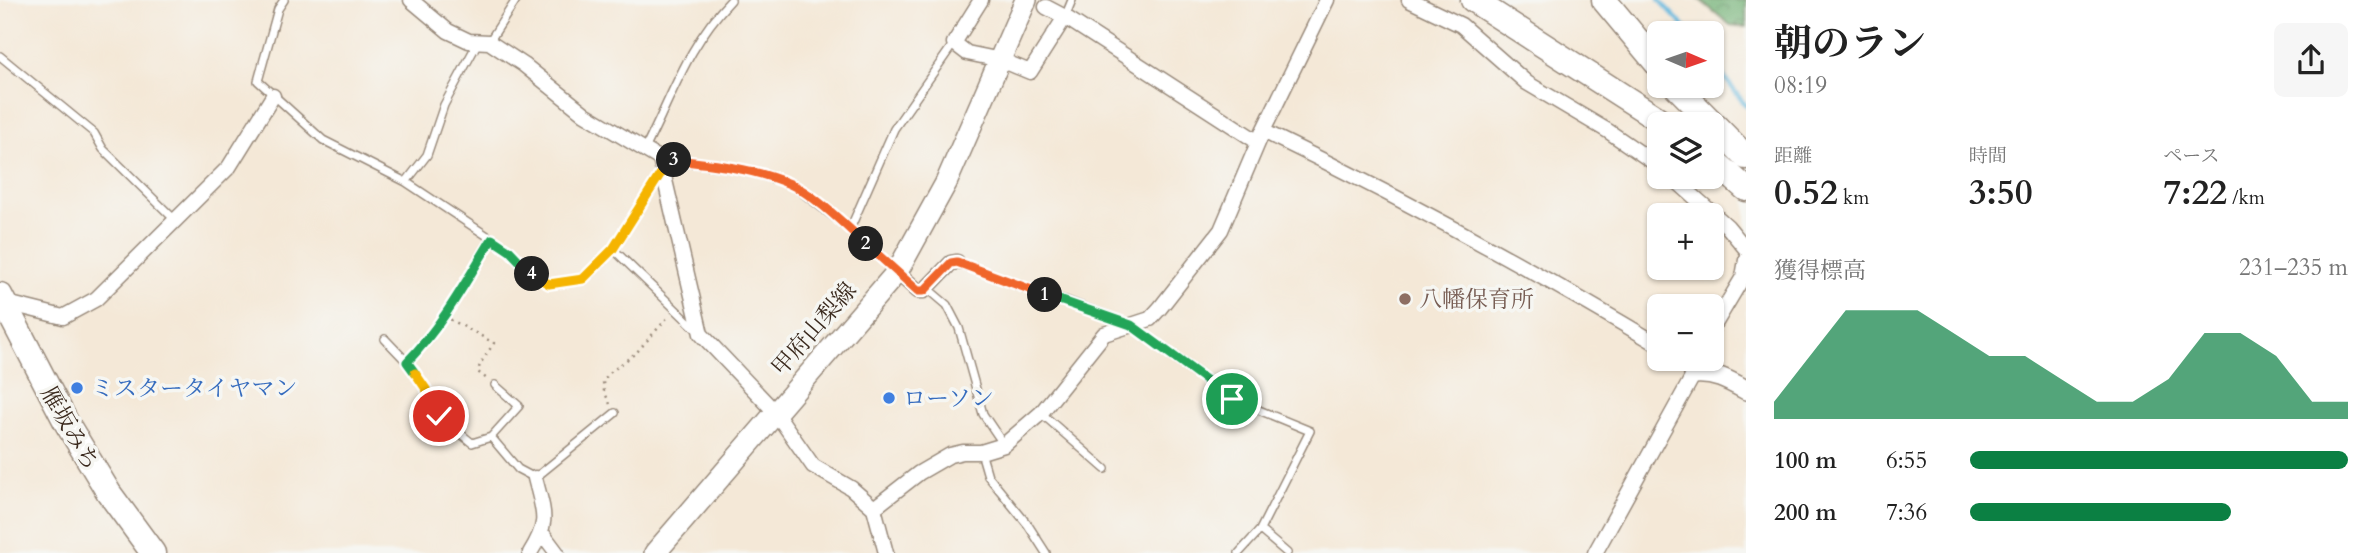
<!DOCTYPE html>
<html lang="ja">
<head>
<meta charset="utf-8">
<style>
	:root { --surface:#fff; --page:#f6f6f6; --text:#222; --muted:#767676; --accent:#0b8043 }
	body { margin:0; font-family:Cardo,"Noto Serif JP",serif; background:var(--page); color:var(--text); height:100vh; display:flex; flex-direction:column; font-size:26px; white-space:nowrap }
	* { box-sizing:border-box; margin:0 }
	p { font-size:23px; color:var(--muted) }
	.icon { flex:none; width:38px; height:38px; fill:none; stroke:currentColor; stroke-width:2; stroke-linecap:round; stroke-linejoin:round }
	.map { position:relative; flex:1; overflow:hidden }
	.drawer { display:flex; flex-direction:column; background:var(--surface); width:630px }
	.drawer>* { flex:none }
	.needle { width:46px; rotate:92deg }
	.buttons { position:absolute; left:1647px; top:21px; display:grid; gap:14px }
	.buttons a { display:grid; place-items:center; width:77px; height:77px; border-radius:10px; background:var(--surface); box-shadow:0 2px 5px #0004; font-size:35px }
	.pin { position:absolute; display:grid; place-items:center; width:60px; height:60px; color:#fff; margin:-30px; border:4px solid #fff; border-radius:50%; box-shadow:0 2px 7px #0007 }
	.km { position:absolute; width:35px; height:35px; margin:-18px; border-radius:50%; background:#222; color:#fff; font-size:19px; line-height:35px; text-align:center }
	.round { display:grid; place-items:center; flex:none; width:74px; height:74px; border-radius:10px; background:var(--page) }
	.summary { display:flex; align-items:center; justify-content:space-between; height:119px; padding:0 28px }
	h1 { font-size:38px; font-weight:700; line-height:52px }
	.metrics { display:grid; grid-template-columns:repeat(3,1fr); gap:10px; height:119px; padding:7px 28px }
	.metrics div { display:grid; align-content:center }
	.metrics b { font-size:35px; font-weight:700 }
	.metrics small { font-size:19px; font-weight:400 }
	.metrics p { font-size:19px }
	.chart { height:196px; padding:14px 28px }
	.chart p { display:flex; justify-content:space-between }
	.chart svg { width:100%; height:126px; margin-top:7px; fill:var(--accent); opacity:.7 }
	ul { padding:0 28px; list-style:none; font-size:23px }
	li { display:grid; grid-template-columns:112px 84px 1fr; align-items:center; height:52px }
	li i { height:18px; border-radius:9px; background:var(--accent) }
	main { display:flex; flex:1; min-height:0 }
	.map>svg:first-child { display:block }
</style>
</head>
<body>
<main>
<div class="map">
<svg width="1746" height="553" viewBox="0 0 1746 553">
	<defs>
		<pattern id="forest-crowns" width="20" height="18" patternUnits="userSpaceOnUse" patternTransform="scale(1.75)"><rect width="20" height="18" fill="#6fb073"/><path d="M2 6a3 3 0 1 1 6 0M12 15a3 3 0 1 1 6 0" fill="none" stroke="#5c8f5e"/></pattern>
	</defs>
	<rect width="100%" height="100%" fill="#f6f6f2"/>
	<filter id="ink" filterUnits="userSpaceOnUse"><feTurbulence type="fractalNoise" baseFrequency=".0143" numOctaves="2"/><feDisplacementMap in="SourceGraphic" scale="14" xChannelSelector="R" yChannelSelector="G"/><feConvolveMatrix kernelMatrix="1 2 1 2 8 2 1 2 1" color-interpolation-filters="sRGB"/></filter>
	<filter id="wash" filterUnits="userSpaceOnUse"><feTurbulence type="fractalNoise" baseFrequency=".00686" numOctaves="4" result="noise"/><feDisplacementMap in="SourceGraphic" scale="28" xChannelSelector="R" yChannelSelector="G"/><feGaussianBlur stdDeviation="1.57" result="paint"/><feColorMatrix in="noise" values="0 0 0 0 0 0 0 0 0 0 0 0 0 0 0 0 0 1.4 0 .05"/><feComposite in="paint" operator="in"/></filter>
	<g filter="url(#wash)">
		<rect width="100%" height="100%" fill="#f4e8d7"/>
		<path fill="url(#forest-crowns)" stroke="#556d48" stroke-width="2" d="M1700 0H1746V27L1730 25Z"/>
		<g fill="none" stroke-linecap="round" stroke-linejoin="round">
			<path stroke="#5fb6dc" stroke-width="4.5" d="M1659 0 1690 33
				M1712 61 1746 106"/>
		</g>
	</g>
	<g filter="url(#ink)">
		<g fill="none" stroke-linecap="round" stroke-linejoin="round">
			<defs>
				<path id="lane" d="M284 0 278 9 258 81 323 140 406 182 510 251 530 272 549 284 583 279 613 249 663 171
					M1065 17 1072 0
					M489 42 516 0
					M0 56 94 133 103 149 174 219
					M645 149C673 94 687 46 731 0
					M661 159 743 169 791 184 850 229 895 270
					M406 182 427 155 444 105 478 42
					M850 229 894 129 954 43
					M613 249 698 331
					M957 262 1030 290 1065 300 1131 325 1232 399 1310 431 1260 530
					M927 288 947 305 959 328 983 414 1004 445
					M385 339 407 362 426 389 439 416 472 443 491 437 518 469 535 478 615 413
					M1041 413 1105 469
					M491 437 519 406 495 385
					M981 452 988 476 1028 525 1046 553
					M1239 553 1260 530 1287 553"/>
				<path id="street" d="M411 0 448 31 469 41 489 42 524 65 585 114 660 159 701 334 776 413 813 466 851 488 874 508 886 553
					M981 0 954 43 967 53 1001 60 1030 72 1065 17
					M1409 0 1461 25 1527 83 1608 131 1659 166
					M1046 7 1065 17 1258 142
					M1263 131C1398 196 1530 268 1659 345
					M1672 177 1727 226 1746 249
					M897 272 918 291H924L951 263 957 262
					M3 302 63 317 96 299 229 167 273 96
					M1712 329 1743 277 1746 260
					M874 508 919 473 950 455 963 452H981L1004 445 1041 413 1104 334 1150 319 1160 308 1221 230 1263 131 1327 0
					M542 533 557 553
					M530 553C550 521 544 514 535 478
					M1595 553 1694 374 1691 364 1682 359"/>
				<path id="secondary" d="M1694 374C1714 372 1728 380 1746 390"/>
				<path id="primary" d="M655 553 897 272 946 183 1026 0"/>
				<path id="highway" d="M1473 0 1666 124
					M1604 0 1659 66
					M1676 86 1746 157
					M1712 159 1746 189
					M0 295 66 422 109 493 153 553"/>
			</defs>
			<use href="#lane" stroke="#98897a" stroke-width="10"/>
			<use href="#street" stroke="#98897a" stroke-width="17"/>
			<use href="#secondary" stroke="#98897a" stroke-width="22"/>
			<use href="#primary" stroke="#98897a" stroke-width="24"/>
			<use href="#highway" stroke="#98897a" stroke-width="27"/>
			<path stroke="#98897a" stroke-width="2.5" stroke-dasharray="2 5" stroke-linecap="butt" d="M444 316 494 343 480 364 478 372 487 379
				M414 355 444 316 486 248
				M610 404 604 391 603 382 608 374 637 352 668 317"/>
			<use href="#lane" stroke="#fff" stroke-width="7"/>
			<use href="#street" stroke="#fff" stroke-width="14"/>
			<use href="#secondary" stroke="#fff" stroke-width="19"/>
			<use href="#primary" stroke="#fff" stroke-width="21"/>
			<use href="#highway" stroke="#fff" stroke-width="24"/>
		</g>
	</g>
	<g fill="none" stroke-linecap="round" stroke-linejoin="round" filter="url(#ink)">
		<defs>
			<path id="split-1" d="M1045 295 1131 325 1232 399"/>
			<path id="split-2" d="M866 244 918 291H924L951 263 957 262 1045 295"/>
			<path id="split-3" d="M674 160C713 164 753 168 790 184 815 195 845 225 866 244"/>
			<path id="split-4" d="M532 274 549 284 583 279 613 249 663 170 660 159 674 160"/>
			<path id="split-5" d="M415 373 407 362C442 326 466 281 492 239L510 251 532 274"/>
			<path id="split-6" d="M415 373 426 389 439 416"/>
		</defs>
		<use href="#split-1" stroke="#fff" stroke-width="14"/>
		<use href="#split-2" stroke="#fff" stroke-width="14"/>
		<use href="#split-3" stroke="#fff" stroke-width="14"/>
		<use href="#split-4" stroke="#fff" stroke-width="14"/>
		<use href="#split-5" stroke="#fff" stroke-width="14"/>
		<use href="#split-6" stroke="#fff" stroke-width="14"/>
		<use href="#split-1" stroke="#22a559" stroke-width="9"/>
		<use href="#split-2" stroke="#f0652b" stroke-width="9"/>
		<use href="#split-3" stroke="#f0652b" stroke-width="9"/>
		<use href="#split-4" stroke="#f5b400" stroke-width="9"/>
		<use href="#split-5" stroke="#22a559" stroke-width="9"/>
		<use href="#split-6" stroke="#f5b400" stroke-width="9"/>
	</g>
	<circle fill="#8d6e63" stroke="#f6f6f2" stroke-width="2.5" cx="1405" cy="299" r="7"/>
	<g fill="#3f7fe0" stroke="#f6f6f2" stroke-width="2.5">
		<circle cx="77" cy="388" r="7"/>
		<circle cx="889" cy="398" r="7"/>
	</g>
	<g text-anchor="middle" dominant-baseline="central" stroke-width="7" stroke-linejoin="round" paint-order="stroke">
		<g font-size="23" fill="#785e54" stroke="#f6f6f2" text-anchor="start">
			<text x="1419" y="299">八幡保育所</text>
		</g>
		<g font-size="23" fill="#3b2a1e" stroke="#f6f6f2">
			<text transform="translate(814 329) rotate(-49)">甲府山梨線</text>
			<text transform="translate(70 428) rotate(60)">雁坂みち</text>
		</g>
		<g font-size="23" fill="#366cbe" stroke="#f6f6f2" text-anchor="start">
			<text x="91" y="388">ミスタータイヤマン</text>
			<text x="903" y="398">ローソン</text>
		</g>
	</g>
</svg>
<div class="buttons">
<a><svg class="needle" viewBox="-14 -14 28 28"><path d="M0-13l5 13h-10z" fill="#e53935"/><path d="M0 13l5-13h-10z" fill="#767676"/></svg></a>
<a><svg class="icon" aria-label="layers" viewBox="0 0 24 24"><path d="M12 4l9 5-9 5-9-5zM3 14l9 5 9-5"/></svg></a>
<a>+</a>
<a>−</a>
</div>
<div class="pin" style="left:1232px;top:399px;background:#1e9e55"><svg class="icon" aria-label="arrive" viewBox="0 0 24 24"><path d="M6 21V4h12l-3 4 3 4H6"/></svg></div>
<div class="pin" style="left:439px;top:416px;background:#d93025"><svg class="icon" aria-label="check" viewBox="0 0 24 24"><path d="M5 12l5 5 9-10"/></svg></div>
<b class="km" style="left:1045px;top:295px">1</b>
<b class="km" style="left:866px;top:244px">2</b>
<b class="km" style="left:674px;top:160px">3</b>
<b class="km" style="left:532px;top:274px">4</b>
</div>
<section class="drawer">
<div class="summary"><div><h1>朝のラン</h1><p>08:19</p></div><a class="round"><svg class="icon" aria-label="share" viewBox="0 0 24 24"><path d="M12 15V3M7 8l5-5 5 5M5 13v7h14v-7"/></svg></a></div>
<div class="metrics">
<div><p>距離</p><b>0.52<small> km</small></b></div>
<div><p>時間</p><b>3:50</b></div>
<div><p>ペース</p><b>7:22<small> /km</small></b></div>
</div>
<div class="chart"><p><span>獲得標高</span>231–235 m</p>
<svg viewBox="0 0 160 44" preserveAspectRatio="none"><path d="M0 44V38L10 22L20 6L30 6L40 6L50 14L60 22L70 22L80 30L90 38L100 38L110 30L120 14L130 14L140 22L150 38L160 38V44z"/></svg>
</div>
<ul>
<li><b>100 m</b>6:55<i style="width:100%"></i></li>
<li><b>200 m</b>7:36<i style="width:69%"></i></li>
</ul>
</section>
</main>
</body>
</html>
